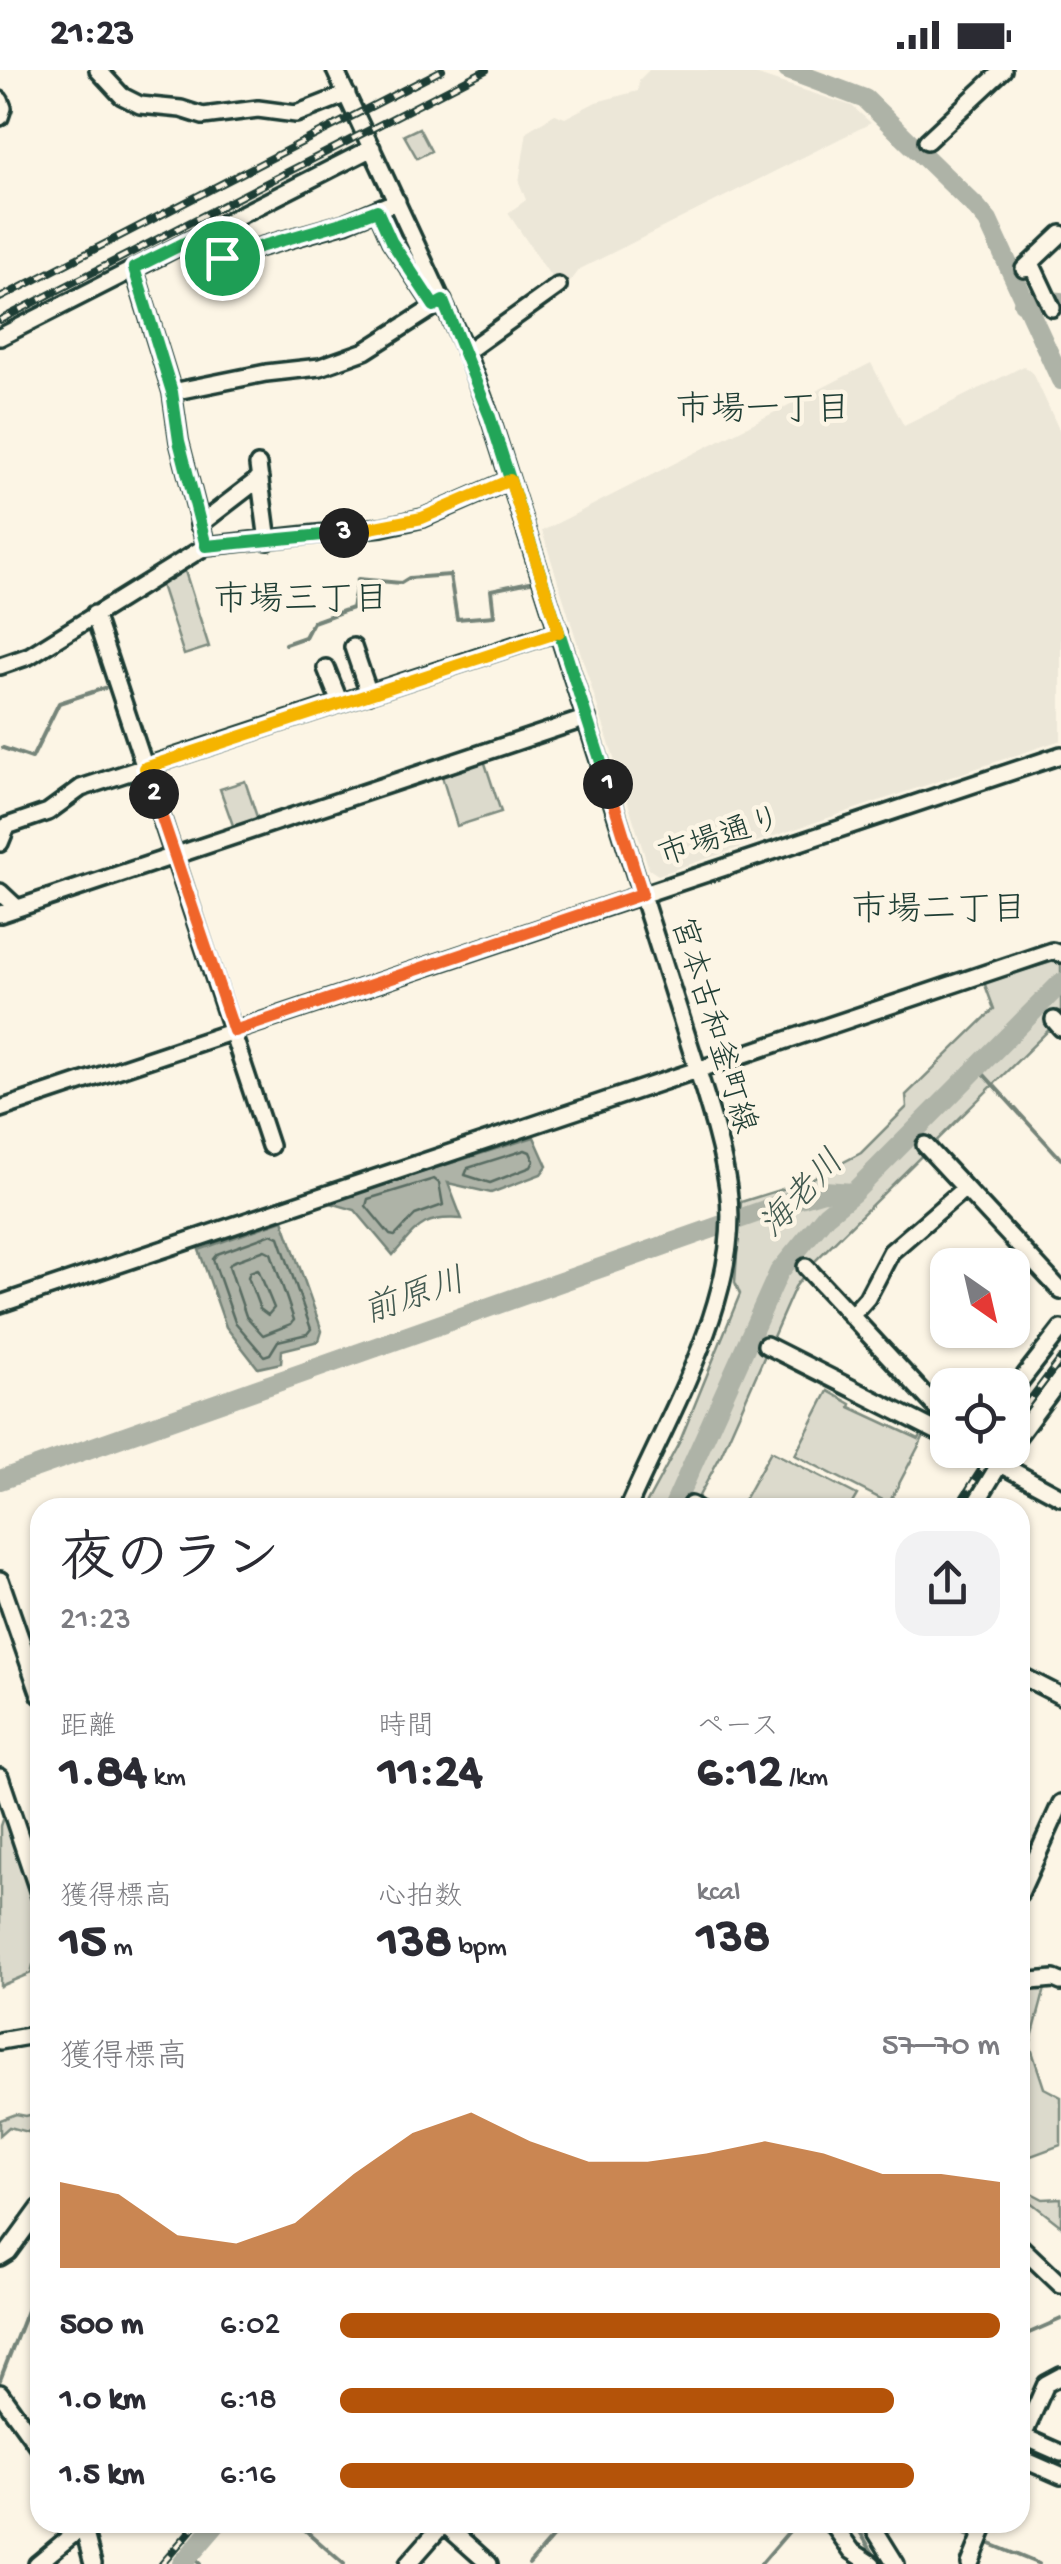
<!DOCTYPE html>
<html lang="ja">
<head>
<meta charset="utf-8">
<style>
	:root { --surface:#fff; --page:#f2f2f3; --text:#2b2b33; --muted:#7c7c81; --accent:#b45309 }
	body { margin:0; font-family:"Gochi Hand","Klee One",sans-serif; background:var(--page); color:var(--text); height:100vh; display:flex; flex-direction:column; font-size:38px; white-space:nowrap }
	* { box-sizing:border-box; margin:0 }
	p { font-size:32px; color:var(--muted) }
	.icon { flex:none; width:55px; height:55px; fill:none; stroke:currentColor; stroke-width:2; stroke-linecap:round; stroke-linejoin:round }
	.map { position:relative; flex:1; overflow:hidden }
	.details { position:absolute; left:30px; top:1428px; width:1000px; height:1035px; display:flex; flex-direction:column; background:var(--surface); border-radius:30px; box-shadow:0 2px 8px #0004 }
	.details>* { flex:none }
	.needle { width:65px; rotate:146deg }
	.tools { position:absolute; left:930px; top:1178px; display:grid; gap:20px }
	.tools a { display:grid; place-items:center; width:100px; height:100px; border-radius:20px; background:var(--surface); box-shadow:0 2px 8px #0004; font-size:50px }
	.pin { position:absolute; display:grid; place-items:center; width:85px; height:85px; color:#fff; margin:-42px; border:5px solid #fff; border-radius:50%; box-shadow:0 2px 10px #0007 }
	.km { position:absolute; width:50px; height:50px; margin:-25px; border-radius:50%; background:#222; color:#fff; font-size:28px; line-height:50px; text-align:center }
	.round { display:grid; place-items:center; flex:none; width:105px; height:105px; border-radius:30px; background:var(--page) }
	.head { display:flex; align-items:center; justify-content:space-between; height:170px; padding:0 30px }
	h1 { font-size:55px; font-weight:800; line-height:75px }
	.metrics { display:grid; grid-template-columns:repeat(3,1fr); gap:15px; height:170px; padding:10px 30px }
	.metrics div { display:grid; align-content:center }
	.metrics b { font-size:50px; font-weight:800 }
	.metrics small { font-size:28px; font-weight:400 }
	.metrics p { font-size:28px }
	.chart { height:280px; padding:20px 30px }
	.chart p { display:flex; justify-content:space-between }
	.chart svg { width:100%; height:180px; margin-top:10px; fill:var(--accent); opacity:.7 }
	ul { padding:0 30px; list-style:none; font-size:32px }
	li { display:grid; grid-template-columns:160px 120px 1fr; align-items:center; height:75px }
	li i { height:25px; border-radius:12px; background:var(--accent) }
	.status { display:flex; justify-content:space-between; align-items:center; height:70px; padding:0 50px; background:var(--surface); direction:ltr }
	.status svg { height:28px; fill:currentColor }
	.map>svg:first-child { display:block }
</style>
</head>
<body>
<div class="status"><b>21:23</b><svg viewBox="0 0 49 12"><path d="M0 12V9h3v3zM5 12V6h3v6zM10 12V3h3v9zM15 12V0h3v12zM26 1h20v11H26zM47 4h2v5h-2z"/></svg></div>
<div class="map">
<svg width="1061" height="2494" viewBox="0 0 1061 2494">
	<rect width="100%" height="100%" fill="#fcf5e5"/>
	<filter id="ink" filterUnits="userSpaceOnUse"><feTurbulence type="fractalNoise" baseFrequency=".01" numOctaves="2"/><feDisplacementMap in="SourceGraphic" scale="20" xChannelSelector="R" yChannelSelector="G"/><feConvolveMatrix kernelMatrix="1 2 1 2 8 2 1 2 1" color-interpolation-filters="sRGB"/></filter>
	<g filter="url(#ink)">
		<path fill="#ece7d8" d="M649 0H743L852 36 871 53 580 199 562 223 508 143 526 130 519 112 527 61 555 44 565 48 596 32 638 21 639 10Z
			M871 293 904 356 1024 296 1034 305 1061 364V670L658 805 649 799 542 461Z"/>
		<path fill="#dcdacc" stroke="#7e8c80" stroke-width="2.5" d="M419 58 431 81 417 88 404 65Z
			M184 498 209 577 184 585 160 512Z
			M483 687 501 742 457 756 440 700Z
			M245 711 259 753 235 761 220 719Z
			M1061 884V948L815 1191 795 1217 721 1385 693 1437 644 1438 680 1371 740 1224 735 1212 741 1132 805 1112 861 1083 907 1037 906 1025 994 939 984 912 1051 892Z
			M828 1321 851 1334 850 1337 919 1369 924 1359 927 1360 889 1433 795 1385Z
			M771 1381 857 1425 850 1437H740Z
			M9 1743 40 1840V1891L33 1895 31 1903 0 1916V1756L3 1747Z
			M1046 1915 1030 1975 1044 2018 1061 2027V2075L1020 2090V1916Z
			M40 2042V2051L28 2062 9 2057 0 2065V2050L16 2044 26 2046Z
			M1020 2117 1043 2129 1061 2128V2156L1020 2124Z"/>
		<path fill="#aeb3a7" stroke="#758479" stroke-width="2.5" d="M534 1067 547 1096 541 1104 491 1123 448 1113 462 1149C422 1146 418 1157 393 1185L355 1140 327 1132Z
			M283 1150 322 1261 319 1271 282 1280 281 1293 258 1298 226 1257 199 1180Z"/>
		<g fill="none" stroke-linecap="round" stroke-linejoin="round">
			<path stroke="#586c62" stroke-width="2.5" d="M525 1080 530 1082 534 1091 531 1097 490 1113 465 1105 468 1098Z
				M434 1109 439 1113 443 1135 415 1145 395 1166 390 1165 366 1136 368 1129Z
				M272 1164 279 1167 311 1259 307 1264 278 1271 270 1284 264 1286 235 1252 213 1189 217 1184Z
				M265 1180 271 1183 294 1250 291 1254 263 1265 246 1246 229 1196 232 1192Z
				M258 1199 274 1238 268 1245 260 1239 248 1207 250 1202Z"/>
			<path stroke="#758479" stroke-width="4" d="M285 574 305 567 313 552 352 538 358 509 401 513 409 508 450 505 457 549 494 546 491 520 530 512
				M3 678 32 688 59 633 111 616
				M978 998 1061 1089
				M1020 2267 1061 2249
				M0 2310 40 2207
				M1020 2379 1061 2396
				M296 2452 344 2494
				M854 2452 877 2490
				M937 2452 974 2468
				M983 2471 1039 2494
				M190 2485 200 2494
				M529 2494 566 2452
				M761 2494 797 2452"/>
			<path stroke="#aeb3a7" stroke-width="20" d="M788 0 865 29 977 138 988 151 1061 310
				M1023 233 1038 230 1061 232
				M0 1410 787 1132 824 1121 853 1123
				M673 1438 779 1202 826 1145 853 1123 1061 913
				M182 2494 218 2452"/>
			<defs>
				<path id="minor" d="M98 0 122 26 140 35 181 39 203 46 258 39 296 44 347 24
					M335 0 466 282 490 347 697 998C709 1037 722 1077 728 1118 743 1223 669 1343 628 1438
					M0 30 3 38 0 47
					M927 71 1003 0
					M377 139 391 171 434 236
					M211 160 222 188 345 153 397 131
					M1031 193 1052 238
					M134 199 172 322 179 371 206 476
					M1024 199 1061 164
					M0 267 372 78
					M466 282 558 216
					M172 322 266 303 320 297 365 281 443 231
					M258 395 268 471
					M199 455 260 408
					M94 544 270 1076
					M353 577 369 624
					M0 596 29 586 206 476 382 457 423 448 510 410
					M326 598 340 633
					M0 773 7 756 48 742 81 718 559 561
					M0 822 17 838
					M0 844 587 648
					M1054 950 1061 958
					M0 1039 1061 685
					M925 1075 1061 1221
					M806 1197 948 1350
					M0 1234 1052 881 1061 884
					M851 1246 867 1228 891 1182 965 1118
					M766 1275 948 1367
					M1012 1322 1061 1259
					M1012 1374 1061 1308
					M974 1380 1061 1427
					M691 1435 696 1438
					M973 1438 1008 1380
					M0 1510 40 1625
					M1020 1605 1061 1626
					M0 1707 40 1826
					M1020 1823 1061 1733
					M1020 1912 1054 1909 1061 1912
					M0 1971 40 1964
					M1020 2176 1061 2215
					M0 2187 8 2182 40 2138
					M0 2323 40 2379
					M1020 2365 1061 2383
					M1020 2373 1046 2314 1061 2306
					M1020 2388 1061 2406
					M82 2452 93 2494
					M442 2452 489 2494
					M831 2452 852 2481 872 2494
					M870 2452 896 2494
					M37 2494 83 2456
					M408 2494 445 2452
					M970 2494 987 2452"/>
			</defs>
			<use href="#minor" stroke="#1f3d34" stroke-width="22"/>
			<use href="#minor" stroke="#fcf5e5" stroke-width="15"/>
			<defs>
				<path id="rail" d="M0 228 442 0
					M0 250 486 0
					M1012 1354 1061 1289
					M957 1438 994 1380
					M162 2494 198 2452"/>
			</defs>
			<use href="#rail" stroke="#1f3d34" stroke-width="8"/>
			<use href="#rail" stroke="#fcf5e5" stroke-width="4" stroke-dasharray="11" stroke-linecap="butt"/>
		</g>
	</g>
	<g fill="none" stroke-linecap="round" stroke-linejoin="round" filter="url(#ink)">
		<defs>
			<path id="split-1" d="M222 188 345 152 377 140 391 171 434 236 443 231 490 347 608 714"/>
			<path id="split-2" d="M154 724 234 961 642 824 608 714"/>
			<path id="split-3" d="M154 724 145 698 559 562 510 410 422 448 344 463"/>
			<path id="split-4" d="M222 188 211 160 134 198 172 322 179 371 206 476 344 463"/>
		</defs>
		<use href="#split-1" stroke="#fff" stroke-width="20"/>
		<use href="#split-2" stroke="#fff" stroke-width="20"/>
		<use href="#split-3" stroke="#fff" stroke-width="20"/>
		<use href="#split-4" stroke="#fff" stroke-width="20"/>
		<use href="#split-1" stroke="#22a559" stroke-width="12"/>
		<use href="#split-2" stroke="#f0652b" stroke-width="12"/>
		<use href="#split-3" stroke="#f5b400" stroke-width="12"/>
		<use href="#split-4" stroke="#22a559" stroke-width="12"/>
	</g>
	<g text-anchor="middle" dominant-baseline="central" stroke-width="9" stroke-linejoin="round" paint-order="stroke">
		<g font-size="32" fill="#1f3d34" stroke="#fcf5e5">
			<text transform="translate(721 769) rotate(-18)">市場通り</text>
			<text transform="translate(711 956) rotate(73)">宮本古和釜町線</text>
		</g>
		<g font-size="35" fill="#1f3d34" stroke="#fcf5e5">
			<text x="763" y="342">市場一丁目</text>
			<text x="301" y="532">市場三丁目</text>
			<text x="939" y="842">市場二丁目</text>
		</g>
		<g font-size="35" font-style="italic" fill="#435a51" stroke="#fcf5e5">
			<text transform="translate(804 1126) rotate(-47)">海老川</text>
			<text transform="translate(415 1229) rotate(-19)">前原川</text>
		</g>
	</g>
</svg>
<div class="tools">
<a><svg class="needle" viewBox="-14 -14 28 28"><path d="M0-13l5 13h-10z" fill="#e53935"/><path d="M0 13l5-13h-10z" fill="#7c7c81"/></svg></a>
<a><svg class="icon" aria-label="locate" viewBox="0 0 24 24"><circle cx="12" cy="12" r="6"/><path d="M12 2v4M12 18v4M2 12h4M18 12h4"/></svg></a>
</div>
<div class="pin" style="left:222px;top:188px;background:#1e9e55"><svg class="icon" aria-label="arrive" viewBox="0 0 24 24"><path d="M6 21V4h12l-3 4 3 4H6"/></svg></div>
<b class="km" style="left:608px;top:714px">1</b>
<b class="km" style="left:154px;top:724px">2</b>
<b class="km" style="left:344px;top:463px">3</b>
<section class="details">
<div class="head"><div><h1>夜のラン</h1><p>21:23</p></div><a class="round"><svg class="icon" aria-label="share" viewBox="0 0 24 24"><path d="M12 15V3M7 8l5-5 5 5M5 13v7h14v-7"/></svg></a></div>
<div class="metrics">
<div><p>距離</p><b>1.84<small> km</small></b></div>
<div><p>時間</p><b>11:24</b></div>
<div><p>ペース</p><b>6:12<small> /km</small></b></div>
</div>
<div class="metrics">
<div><p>獲得標高</p><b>15<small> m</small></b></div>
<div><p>心拍数</p><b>138<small> bpm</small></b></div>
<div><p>kcal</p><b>138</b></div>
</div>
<div class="chart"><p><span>獲得標高</span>57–70 m</p>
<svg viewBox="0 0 160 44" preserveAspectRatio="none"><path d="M0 44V23L10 26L20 36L30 38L40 33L50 21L60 11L70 6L80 13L90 18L100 18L110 16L120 13L130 16L140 21L150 21L160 23V44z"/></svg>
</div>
<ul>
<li><b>500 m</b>6:02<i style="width:100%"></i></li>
<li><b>1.0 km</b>6:18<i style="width:84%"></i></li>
<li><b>1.5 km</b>6:16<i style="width:87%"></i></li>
</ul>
</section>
</div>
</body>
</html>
